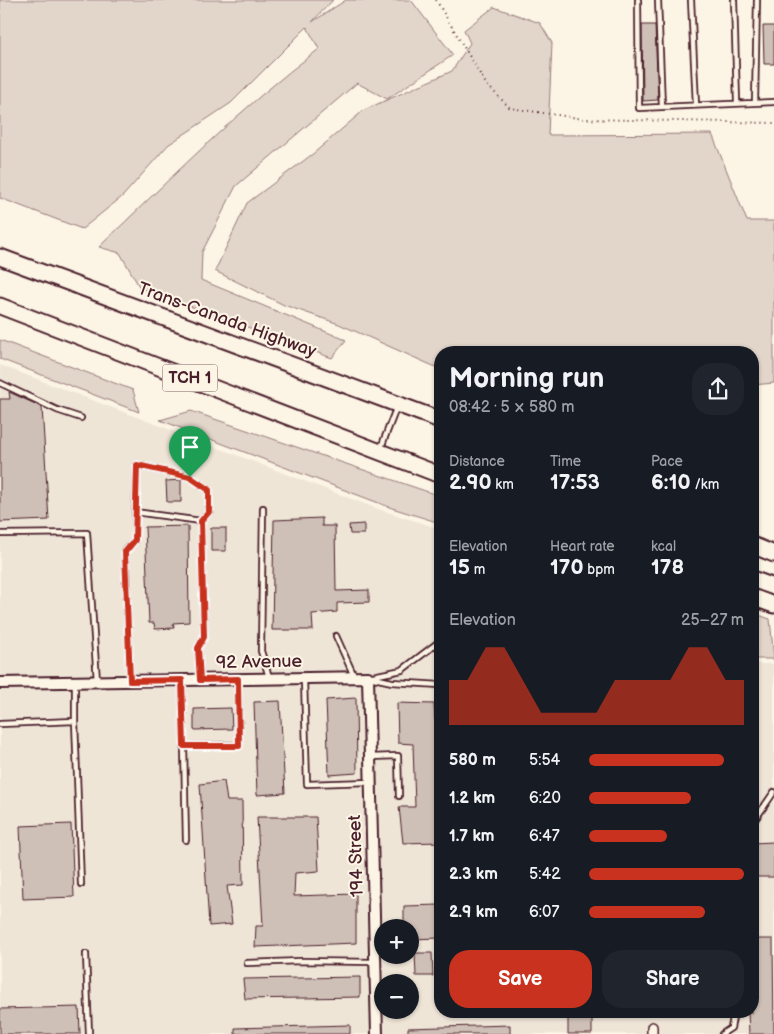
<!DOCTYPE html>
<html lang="en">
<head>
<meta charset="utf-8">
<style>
	:root { --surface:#171b24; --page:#20242c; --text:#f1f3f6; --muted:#9ea1a6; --accent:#c8321e }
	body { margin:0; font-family:"Balsamiq Sans",sans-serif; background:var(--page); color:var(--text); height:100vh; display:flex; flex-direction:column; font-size:19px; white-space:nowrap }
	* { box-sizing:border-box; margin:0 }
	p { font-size:16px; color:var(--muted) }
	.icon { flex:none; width:28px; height:28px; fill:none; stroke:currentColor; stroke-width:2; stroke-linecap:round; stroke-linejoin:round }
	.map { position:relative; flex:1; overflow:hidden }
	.sheet { position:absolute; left:434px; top:346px; width:325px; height:672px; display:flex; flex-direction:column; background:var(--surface); border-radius:20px; box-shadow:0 1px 4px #0004 }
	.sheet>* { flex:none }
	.buttons { position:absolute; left:374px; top:919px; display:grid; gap:10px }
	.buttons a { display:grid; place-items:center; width:45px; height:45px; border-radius:50%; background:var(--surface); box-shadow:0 1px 4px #0004; font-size:25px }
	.pin { position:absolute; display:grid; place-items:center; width:42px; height:42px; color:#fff; margin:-51px -21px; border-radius:50% 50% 50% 0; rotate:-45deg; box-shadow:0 0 5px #0007 }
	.pin .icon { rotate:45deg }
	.round { display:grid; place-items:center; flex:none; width:52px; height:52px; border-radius:20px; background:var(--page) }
	.headline { display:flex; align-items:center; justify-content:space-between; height:85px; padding:0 15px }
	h1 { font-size:28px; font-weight:600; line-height:38px }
	.metrics { display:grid; grid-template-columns:repeat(3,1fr); gap:8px; height:85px; padding:5px 15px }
	.metrics div { display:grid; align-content:center }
	.metrics b { font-size:21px; font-weight:600 }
	.metrics small { font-size:14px; font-weight:400 }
	.metrics p { font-size:14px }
	.chart { height:140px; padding:10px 15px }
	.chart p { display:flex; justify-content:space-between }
	.chart svg { width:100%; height:90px; margin-top:5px; fill:var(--accent); opacity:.7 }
	.button { display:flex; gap:10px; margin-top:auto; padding:10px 15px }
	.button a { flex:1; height:58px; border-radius:20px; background:var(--accent); color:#fff; font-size:20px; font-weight:600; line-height:58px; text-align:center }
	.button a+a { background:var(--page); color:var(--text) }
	ul { padding:0 15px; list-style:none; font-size:16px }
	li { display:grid; grid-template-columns:80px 60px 1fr; align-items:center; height:38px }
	li i { height:12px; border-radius:6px; background:var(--accent) }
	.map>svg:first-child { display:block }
</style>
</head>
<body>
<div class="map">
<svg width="774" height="1034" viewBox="0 0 774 1034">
	<rect width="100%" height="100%" fill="#fcf5e5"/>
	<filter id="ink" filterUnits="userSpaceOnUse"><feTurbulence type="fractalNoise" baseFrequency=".02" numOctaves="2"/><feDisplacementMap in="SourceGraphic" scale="10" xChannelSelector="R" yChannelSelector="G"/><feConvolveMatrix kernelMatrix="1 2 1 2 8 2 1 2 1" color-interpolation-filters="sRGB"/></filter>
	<g filter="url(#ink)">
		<path fill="#eee5d7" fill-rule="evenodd" d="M0 365 378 509 440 529V1012H752L753 664H774V1034H0ZM382 928H410V955H382ZM382 982H410V1010H382Z"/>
		<path fill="#e2d5ca" stroke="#967a7a" d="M0 0H333L312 22 346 0H411L453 55 387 99 357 83 236 186 202 252 201 280 346 340 332 358 140 288 120 253 99 247C170 179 240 108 319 49L307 27 231 103 168 145 123 196 82 229 0 198Z
			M494 7 540 23 552 43 548 135 712 134 747 221H774V383L753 385 752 352H440V369L339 324 284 305 215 271 247 203 314 153 364 110 452 71 470 43 464 30Z
			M0 340 133 390 139 412 0 359Z
			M191 411 440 496V523L392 508 160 420Z
			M753 613 770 619 774 659H753Z"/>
		<path fill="#cfc0b7" stroke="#4a1f2b" d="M642 25H655L658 100 643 101Z
			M763 26H774V64H764Z
			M9 392 42 407 49 520 0 522V399H10Z
			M181 480V502H167L166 481Z
			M322 518V526H335L336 591 369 590V602L337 603V612L312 614 313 630H272L274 520Z
			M364 524V534H350L349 525Z
			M188 526 189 622 173 623 174 628 155 629 154 623H149L145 527Z
			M211 528H226V551H211Z
			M356 698 357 773 329 775 326 700Z
			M280 701 285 793 257 795 254 702Z
			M397 703 434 704 435 720H440V842L403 843 399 807H415L413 744 398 743Z
			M231 708 232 729 194 730V709Z
			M224 781 227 801H242L243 885 227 886 232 924 209 926 200 784Z
			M257 817H316L319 871 295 873 294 896 356 894V943L255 947 256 926H263Z
			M71 824 74 897 23 899 20 826Z
			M774 842V877H752V843Z
			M440 905V938L410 939V928H404V906Z
			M752 939H773L774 1034H749L748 1012H752Z
			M415 953H432L433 976H416Z
			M360 977V997L245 999 243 979Z
			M79 1007 80 1034H0V1009Z
			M568 1012H592V1034H568Z
			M350 1025V1034H235V1028Z
			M510 1025V1034H408V1028Z"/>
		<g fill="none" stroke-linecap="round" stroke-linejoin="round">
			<defs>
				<path id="service" d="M638 0 639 108 774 102
					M658 0 662 107
					M691 0 696 105
					M734 0 737 102
					M755 102 757 0
					M0 383 57 410 81 418
					M380 450 397 406
					M263 508 261 651 269 677
					M135 512 137 465 190 477 209 490V512L201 521
					M0 534 87 533 97 681
					M336 636 354 676
					M368 677 402 670 440 641
					M369 677 392 682 440 685
					M304 679 307 784 370 782
					M130 680 125 551 135 540V512L201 521 204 637 198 648 200 678
					M182 680 184 746 239 745 238 680
					M75 683V721
					M0 724 75 721 81 884
					M184 746 186 840
					M371 757 398 756 399 796
					M752 824 774 792
					M86 954 89 1034
					M247 963 300 961 374 962
					M722 1034 731 1028 734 1012"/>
				<path id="minor" d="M652 1027V1034"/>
				<path id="tertiary" d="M0 683 368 677 377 1034"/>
				<path id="motorway" d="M0 257 440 420
					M0 306 440 475
					M752 545 774 554
					M752 579 774 587
					M752 597 774 605"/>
			</defs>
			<use href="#service" stroke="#4a1f2b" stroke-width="8"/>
			<use href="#minor" stroke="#4a1f2b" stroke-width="12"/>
			<use href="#tertiary" stroke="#4a1f2b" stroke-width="14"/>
			<use href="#motorway" stroke="#4a1f2b" stroke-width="19"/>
			<path stroke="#4a1f2b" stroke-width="2" stroke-dasharray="1 4" stroke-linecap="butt" d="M436 0 486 84 510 108 584 119 774 123"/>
			<use href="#service" stroke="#fcf5e5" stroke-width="4.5"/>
			<use href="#minor" stroke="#fcf5e5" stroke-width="9"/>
			<use href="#tertiary" stroke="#fcf5e5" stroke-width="10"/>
			<use href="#motorway" stroke="#fcf5e5" stroke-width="15"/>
		</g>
	</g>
	<g fill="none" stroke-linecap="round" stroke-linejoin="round" filter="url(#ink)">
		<defs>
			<path id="route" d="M137 465 190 477 209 490V512L201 521 204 637 198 648 200 680 238 679 239 746H184L182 680 130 681 125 552 135 540Z"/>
		</defs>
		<use href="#route" stroke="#fff" stroke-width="10"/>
		<use href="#route" stroke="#c8321e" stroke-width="6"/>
	</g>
	<g text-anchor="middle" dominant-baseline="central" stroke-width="4" stroke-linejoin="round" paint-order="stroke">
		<rect fill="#fcf5e5" stroke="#7f5f63" stroke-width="1" x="162.5" y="364.5" width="55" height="27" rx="4"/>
		<g font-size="16" font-weight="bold" fill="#4a1f2b">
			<text x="190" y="378">TCH 1</text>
		</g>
		<g font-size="18" fill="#4a1f2b" stroke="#fcf5e5">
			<text transform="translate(227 320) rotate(20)">Trans-Canada Highway</text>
			<text transform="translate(259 662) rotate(-1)">92 Avenue</text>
			<text transform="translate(356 856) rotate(-92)">194 Street</text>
		</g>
	</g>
</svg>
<div class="buttons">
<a>+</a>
<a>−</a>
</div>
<div class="pin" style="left:190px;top:477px;background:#1e9e55"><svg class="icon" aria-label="arrive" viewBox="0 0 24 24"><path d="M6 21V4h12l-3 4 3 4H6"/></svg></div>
<section class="sheet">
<div class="headline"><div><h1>Morning run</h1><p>08:42 · 5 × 580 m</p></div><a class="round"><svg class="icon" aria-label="share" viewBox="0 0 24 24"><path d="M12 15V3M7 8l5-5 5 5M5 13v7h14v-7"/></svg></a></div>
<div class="metrics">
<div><p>Distance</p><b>2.90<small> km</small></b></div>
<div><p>Time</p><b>17:53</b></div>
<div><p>Pace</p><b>6:10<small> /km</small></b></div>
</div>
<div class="metrics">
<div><p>Elevation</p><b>15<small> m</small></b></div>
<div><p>Heart rate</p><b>170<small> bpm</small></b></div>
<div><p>kcal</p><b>178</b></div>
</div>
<div class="chart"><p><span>Elevation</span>25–27 m</p>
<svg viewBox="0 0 160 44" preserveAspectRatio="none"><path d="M0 44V22L10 22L20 6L30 6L40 22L50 38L60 38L70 38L80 38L90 22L100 22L110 22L120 22L130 6L140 6L150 22L160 22V44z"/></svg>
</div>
<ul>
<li><b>580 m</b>5:54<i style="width:87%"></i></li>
<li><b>1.2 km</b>6:20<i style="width:66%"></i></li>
<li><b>1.7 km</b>6:47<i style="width:50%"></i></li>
<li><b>2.3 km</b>5:42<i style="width:100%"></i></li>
<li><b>2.9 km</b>6:07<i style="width:75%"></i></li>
</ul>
<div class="button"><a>Save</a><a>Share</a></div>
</section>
</div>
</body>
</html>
